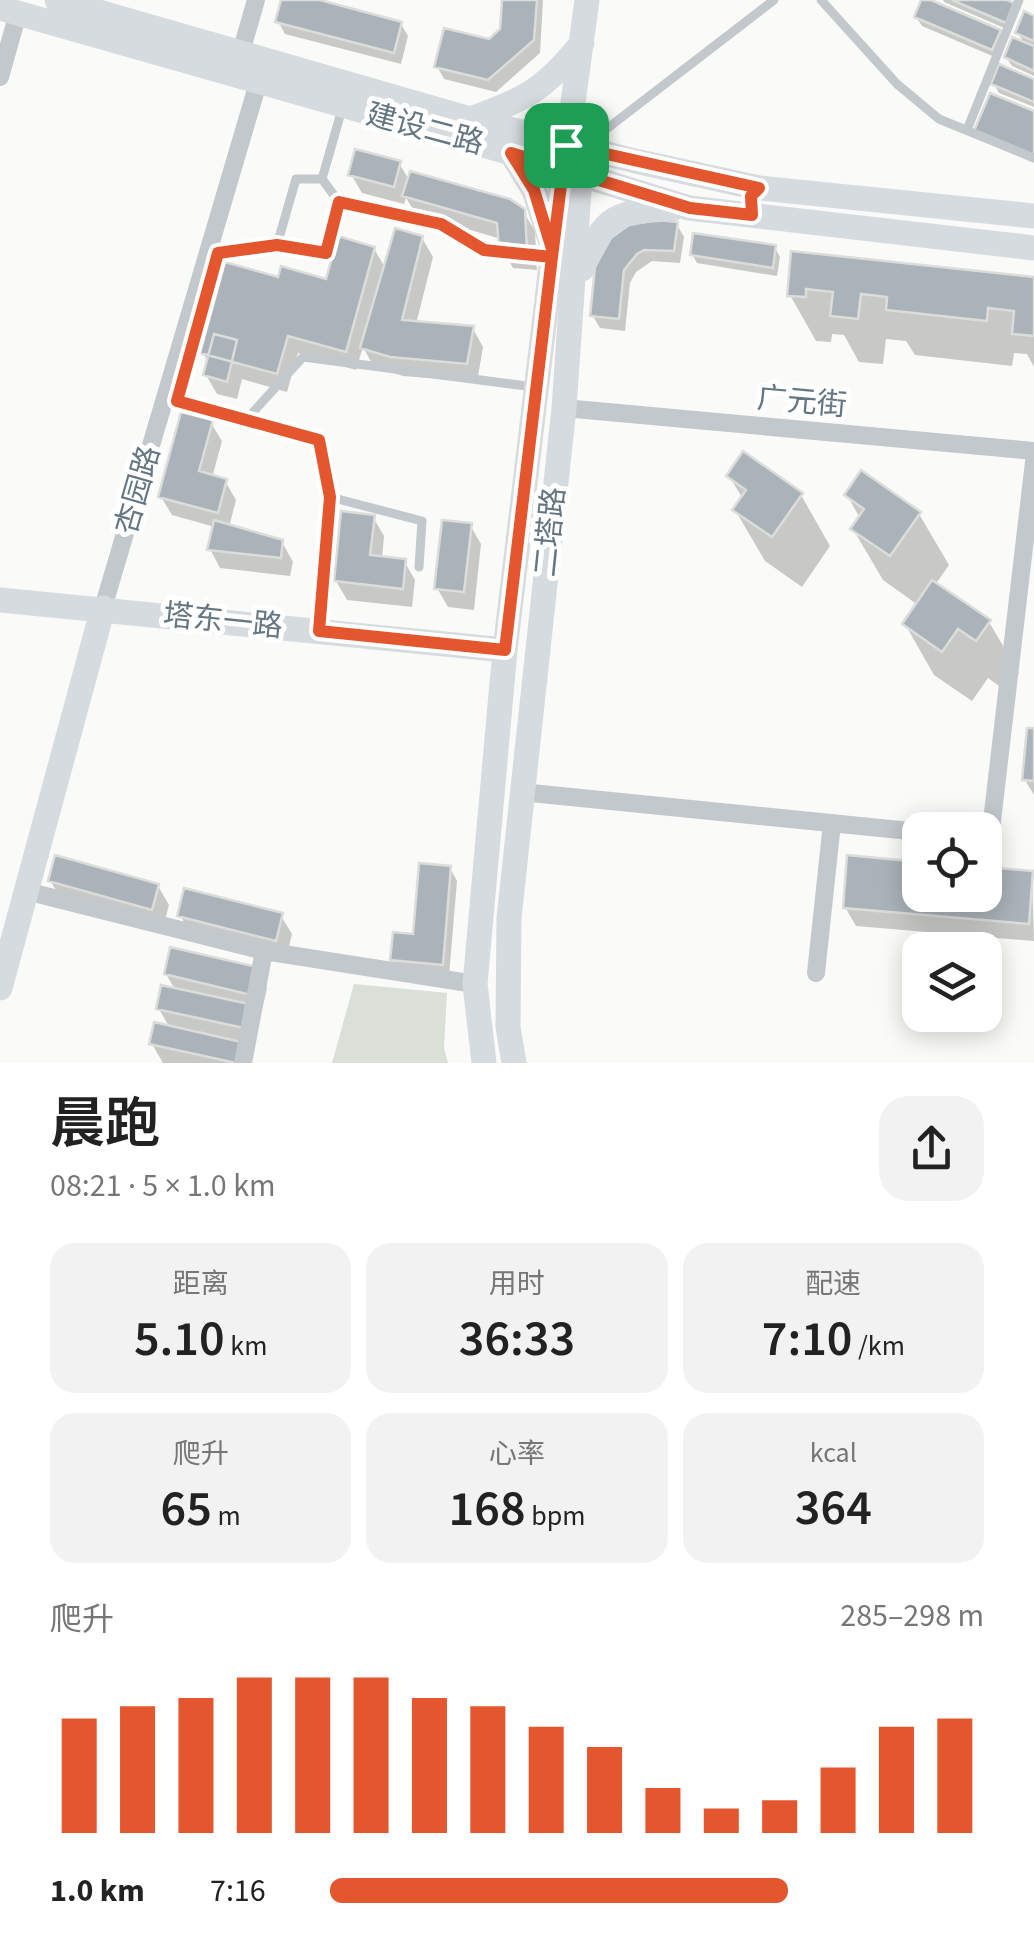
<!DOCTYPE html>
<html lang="zh">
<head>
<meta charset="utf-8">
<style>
	:root { --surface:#fff; --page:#f2f2f2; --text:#222; --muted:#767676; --accent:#e4572e }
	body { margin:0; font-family:"Source Sans 3","Noto Sans SC",sans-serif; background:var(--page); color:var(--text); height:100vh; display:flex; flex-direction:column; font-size:38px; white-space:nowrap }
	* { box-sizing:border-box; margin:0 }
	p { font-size:32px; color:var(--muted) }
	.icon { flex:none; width:55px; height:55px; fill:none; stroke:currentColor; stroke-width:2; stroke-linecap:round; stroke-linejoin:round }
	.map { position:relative; height:1063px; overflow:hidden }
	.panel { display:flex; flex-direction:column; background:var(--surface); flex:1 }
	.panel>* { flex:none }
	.tools { position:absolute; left:902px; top:812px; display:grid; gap:20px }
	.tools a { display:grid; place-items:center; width:100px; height:100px; border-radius:20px; background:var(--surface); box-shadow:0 5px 25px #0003; font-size:50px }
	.pin { position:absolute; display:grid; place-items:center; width:85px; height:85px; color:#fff; margin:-42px; border-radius:20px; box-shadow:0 5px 15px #0006 }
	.round { display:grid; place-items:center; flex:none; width:105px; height:105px; border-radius:30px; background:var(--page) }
	.headline { display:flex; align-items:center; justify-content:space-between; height:170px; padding:0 50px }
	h1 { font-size:55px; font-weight:600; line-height:75px }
	.stats { display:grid; grid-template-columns:repeat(3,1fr); gap:15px; height:170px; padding:10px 50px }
	.stats div { display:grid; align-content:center; border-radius:25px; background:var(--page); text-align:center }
	.stats b { font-size:50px; font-weight:600 }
	.stats small { font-size:28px; font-weight:400 }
	.stats p { font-size:28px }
	.chart { height:280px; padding:20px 50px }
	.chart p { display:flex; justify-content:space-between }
	.chart svg { width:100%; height:180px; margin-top:10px; stroke:var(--accent); stroke-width:6 }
	ul { padding:0 50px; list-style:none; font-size:32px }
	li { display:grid; grid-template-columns:160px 120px 1fr; align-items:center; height:75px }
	li i { height:25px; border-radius:12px; background:var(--accent) }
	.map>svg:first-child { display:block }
</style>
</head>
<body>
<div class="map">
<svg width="1034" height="1063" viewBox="0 0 1034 1063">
	<rect width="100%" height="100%" fill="#fafaf8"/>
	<path fill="#dadfd7" d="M354 984 447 993 444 1048 448 1063H332Z"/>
	<path fill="#0003" d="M284 0H310L401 24 408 36 401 64 285 34 278 21Z
		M505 0H543L540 53 496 92 444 79 437 66 490 42 503 30Z
		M925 0 999 32 1004 41 997 58 922 26 916 17Z
		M943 0H1000L1011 31 944 2Z
		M1034 18V76L1012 66 1006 57 1025 45 1018 33Z
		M1034 81V107L999 93 994 84Z
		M399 163 409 180 523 211 535 231 537 270 513 268 502 248 501 239 416 214 406 198 404 204 362 193 351 174Z
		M677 225 684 237 680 263 652 261 636 272 630 283 625 331 600 328 593 316 598 267Z
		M422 238 433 257 416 324 473 329 483 347 477 382 403 376 374 367 363 347 356 370 298 353 287 392 242 379 237 399 217 394 206 375 209 363 203 353 280 280 328 282 374 249 386 269Z
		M775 248 780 257 777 276 697 263 692 254Z
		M794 254 1034 279V367L1027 354 1014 353 1012 366 915 355 906 341 886 339 883 364 859 362 844 335 832 334 831 342 816 341 790 295Z
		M211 423 222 441 212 478 225 481 236 500 229 527 282 542 293 562 290 576 220 568 210 549 215 527 172 515 161 497Z
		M729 476 801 495 830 546 802 587 765 561 735 510 743 499Z
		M847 495 919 514 949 565 935 585 989 622 1019 673 1006 691 988 678 972 701 934 675 905 624 918 605 883 580 853 529 860 518Z
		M373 517 384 536 382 559 404 561 415 580 412 607 347 600 336 581Z
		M470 525 481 544 474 610 448 607 437 588Z
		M1034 731V795L1025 780Z
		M920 864V895H985V870L1032 874 1034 941 856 926 845 907Z
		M450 868 457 881 449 976 400 972 393 960 415 936Z
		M50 880 158 886 169 905 163 928 61 899Z
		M180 915 281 916 292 934 286 959 191 934Z
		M256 969 267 988 250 1063H163L152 1044 170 1028 159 1009 176 991 166 974Z"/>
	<path fill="#aab3b9" stroke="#dcdcda" stroke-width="2.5" d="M281 0H320L402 22 394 53 275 22Z
		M502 0H537L534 40 488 80 434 67 444 28 489 39 500 29Z
		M921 0H931L1001 30 992 50 914 17Z
		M952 0H1007L1014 3 1006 23Z
		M1024 11 1034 16V41L1015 33Z
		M1012 37 1034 46V71L1004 57Z
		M999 64 1034 79V102L991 84Z
		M990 93 1034 111V156L974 131Z
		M355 149 401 161 394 187 348 175Z
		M410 171 510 199 525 209 527 252 499 249 497 223 402 196Z
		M657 220 678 222 674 251 644 250 637 254 624 270 619 319 590 316 595 267 611 238 629 225Z
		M395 228 423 236 402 320 474 326 467 364 390 357 360 348Z
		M693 233 776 245 773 268 690 255Z
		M338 236 375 247 346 352 288 336 277 374 200 353 225 262 278 277 281 266 326 279Z
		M791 251 1034 277V336L1012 334 1014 311 988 308 987 321 886 310 887 297 861 294 858 319 830 316 833 292 806 289V297L787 296Z
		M214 334 237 340 227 382 203 375Z
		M181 412 213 420 199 471 227 479 218 513 158 497Z
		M743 451 803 493 772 537 732 510 746 490 726 476Z
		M861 470 921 512 890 556 850 529 864 509 844 495Z
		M341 511 375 515 370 555 406 559 403 589 334 581Z
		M214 520 283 540 281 558 207 550Z
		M442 520 472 523 464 592 434 589Z
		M932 580 991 620 976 641 958 629 942 652 902 624Z
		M1027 728H1034V781L1022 780Z
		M55 855 159 884 152 910 48 881Z
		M847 855 920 862V895H985V867L1033 871 1029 924 843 908Z
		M419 863 451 866 443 965 390 960 393 932 413 934Z
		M184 888 283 913 276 941 177 916Z
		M170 947 257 967 251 995 164 974Z
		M161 985 249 1004 244 1028 156 1009Z
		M154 1022 241 1042 236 1063 149 1044Z"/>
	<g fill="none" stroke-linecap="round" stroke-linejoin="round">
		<path stroke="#c3c8cc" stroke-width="9" d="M821 0 897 84 939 119 1034 158
			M967 130 1019 0
			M587 144 774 0
			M322 179 342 109
			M339 202 441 224 484 250 549 257
			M191 311 202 314 219 253 277 245 326 253 339 202 322 179H296L277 245
			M165 398 319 440 330 497 319 628
			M177 401 202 314
			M246 420 303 357 534 387
			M330 497 422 521 419 567"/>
		<path stroke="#c3c8cc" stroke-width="18" d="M241 52 256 0
			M0 77 18 13
			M564 408 1034 451
			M103 608 258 83
			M521 792 920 832
			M985 838H990L1034 462
			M26 891 264 951 475 984
			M816 973 832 823
			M243 1063 264 951"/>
		<path stroke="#d6dbdf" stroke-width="25" d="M57 0 470 119 635 161 759 188 1034 216
			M0 8 511 153 689 208 1034 248
			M470 119C525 100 545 89 582 43
			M511 153 534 190 550 239
			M582 269C604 216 615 211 672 209
			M0 600 505 650
			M0 988 103 608
			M484 1063 475 984 505 650 553 249 587 0
			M514 1063 508 1027 509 918 564 408 583 134"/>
	</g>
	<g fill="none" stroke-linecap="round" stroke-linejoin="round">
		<defs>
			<path id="route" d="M566 145 552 257 484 250 441 224 339 202 326 253 277 245 218 253 177 401 319 440 330 497 319 631 505 650 552 257V249L534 190 511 153 690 208 752 215 751 196 759 188 566 145"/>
		</defs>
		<use href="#route" stroke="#fff" stroke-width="20"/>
		<use href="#route" stroke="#e4572e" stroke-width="12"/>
	</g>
	<g text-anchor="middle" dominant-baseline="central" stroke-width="10" stroke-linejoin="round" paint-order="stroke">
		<g font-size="30" fill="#657683" stroke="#fff">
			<text transform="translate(425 129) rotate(15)">建设二路</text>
			<text transform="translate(802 402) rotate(5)">广元街</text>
			<text transform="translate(138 490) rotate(-74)">杏园路</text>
			<text transform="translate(550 532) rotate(-84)">二塔路</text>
			<text transform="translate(223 621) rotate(6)">塔东一路</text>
		</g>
	</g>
</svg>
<div class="tools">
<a><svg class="icon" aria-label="locate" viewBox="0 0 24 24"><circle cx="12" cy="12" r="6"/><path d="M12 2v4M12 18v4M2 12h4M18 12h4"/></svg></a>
<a><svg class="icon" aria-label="layers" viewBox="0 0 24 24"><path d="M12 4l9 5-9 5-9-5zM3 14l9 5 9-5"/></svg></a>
</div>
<div class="pin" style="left:566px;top:145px;background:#1e9e55"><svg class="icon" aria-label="arrive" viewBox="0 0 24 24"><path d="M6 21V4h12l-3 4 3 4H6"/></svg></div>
</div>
<section class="panel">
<div class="headline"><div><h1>晨跑</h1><p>08:21 · 5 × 1.0 km</p></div><a class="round"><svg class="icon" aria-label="share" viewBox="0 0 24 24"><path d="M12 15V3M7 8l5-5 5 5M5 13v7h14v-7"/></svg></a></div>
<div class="stats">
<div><p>距离</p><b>5.10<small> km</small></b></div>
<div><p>用时</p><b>36:33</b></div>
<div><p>配速</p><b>7:10<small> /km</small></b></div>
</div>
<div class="stats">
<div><p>爬升</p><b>65<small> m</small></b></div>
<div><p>心率</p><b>168<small> bpm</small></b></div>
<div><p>kcal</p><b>364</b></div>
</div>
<div class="chart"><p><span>爬升</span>285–298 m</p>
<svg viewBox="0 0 160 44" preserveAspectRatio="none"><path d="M5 44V16M15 44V13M25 44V11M35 44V6M45 44V6M55 44V6M65 44V11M75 44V13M85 44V18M95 44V23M105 44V33M115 44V38M125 44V36M135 44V28M145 44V18M155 44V16"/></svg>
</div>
<ul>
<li><b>1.0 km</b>7:16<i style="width:70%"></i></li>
</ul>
</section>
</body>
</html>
